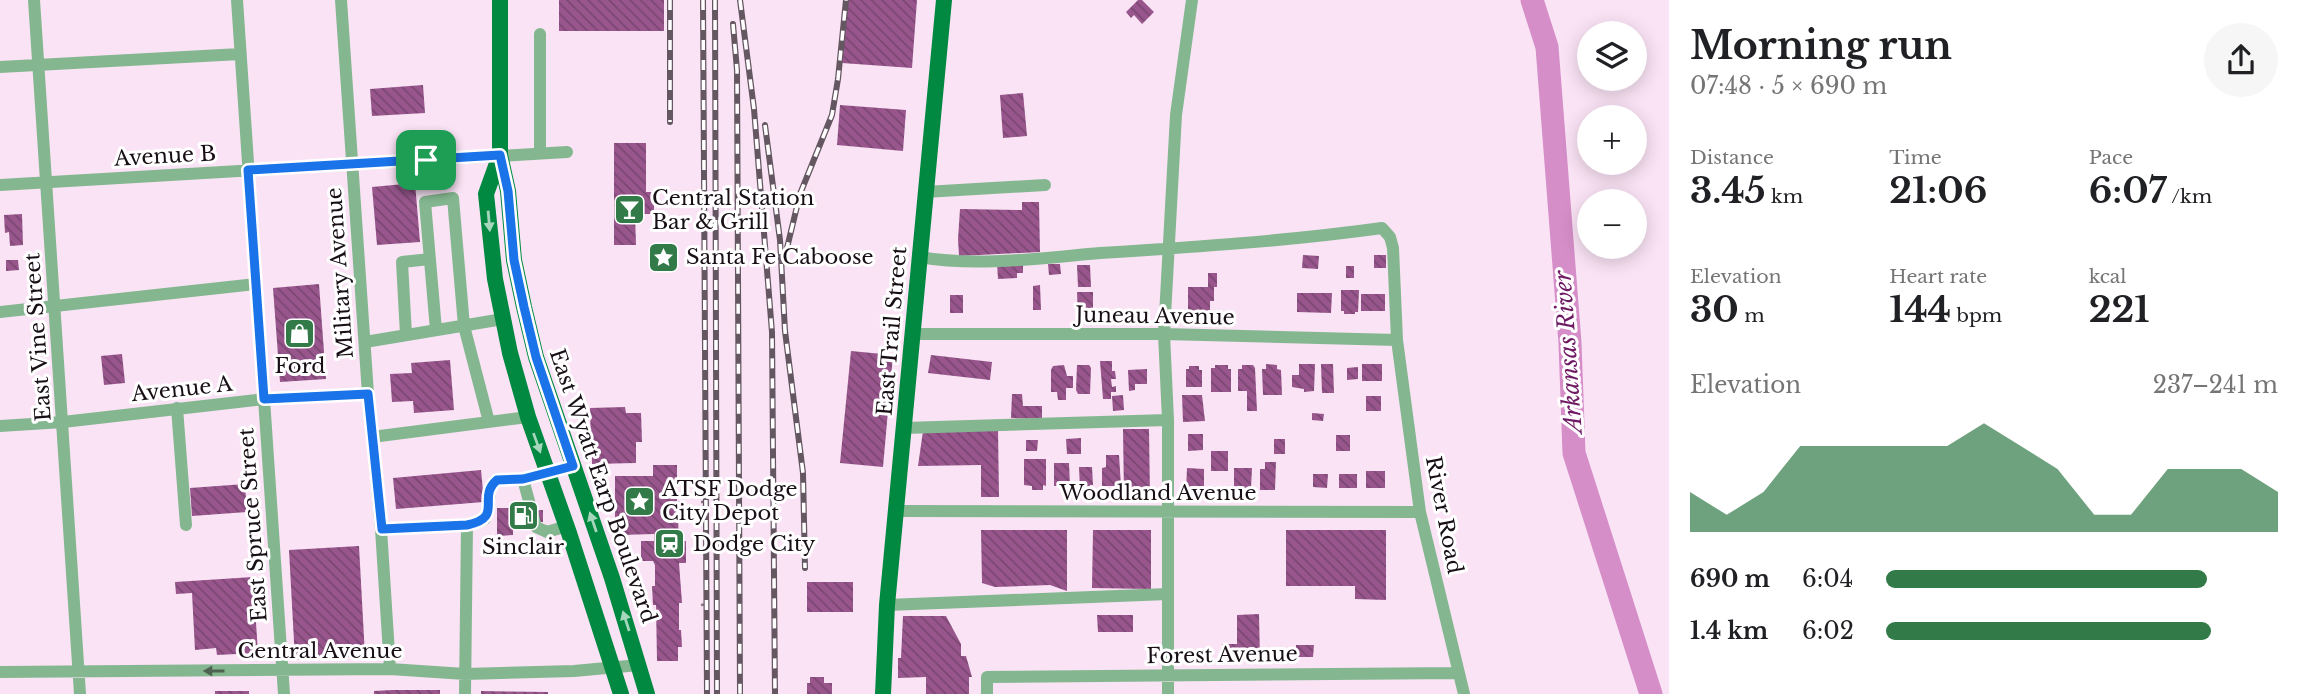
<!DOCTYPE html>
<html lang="en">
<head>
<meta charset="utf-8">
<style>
	:root { --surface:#fff; --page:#f6f6f6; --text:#202124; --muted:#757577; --accent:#327b48 }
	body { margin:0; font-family:"Libre Baskerville",serif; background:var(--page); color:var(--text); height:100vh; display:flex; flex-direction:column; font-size:26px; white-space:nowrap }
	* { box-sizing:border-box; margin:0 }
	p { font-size:23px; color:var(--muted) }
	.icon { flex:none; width:38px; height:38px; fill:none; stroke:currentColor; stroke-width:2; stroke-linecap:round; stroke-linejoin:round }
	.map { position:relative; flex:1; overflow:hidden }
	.sheet { display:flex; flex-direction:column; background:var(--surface); width:630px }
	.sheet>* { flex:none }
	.fabs { position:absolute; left:1577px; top:21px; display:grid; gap:14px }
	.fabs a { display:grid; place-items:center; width:70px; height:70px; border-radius:50%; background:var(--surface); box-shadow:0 4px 18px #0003; font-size:35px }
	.pin { position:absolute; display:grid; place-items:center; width:60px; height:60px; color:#fff; margin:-30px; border-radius:14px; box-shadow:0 4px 10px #0006 }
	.round { display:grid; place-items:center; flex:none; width:74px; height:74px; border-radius:37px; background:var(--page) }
	.overview { display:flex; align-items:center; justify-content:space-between; height:119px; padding:0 21px }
	h1 { font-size:38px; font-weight:700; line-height:52px }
	.metrics { display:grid; grid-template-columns:repeat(3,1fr); gap:10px; height:119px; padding:7px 21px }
	.metrics div { display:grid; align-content:center }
	.metrics b { font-size:35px; font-weight:700 }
	.metrics small { font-size:19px; font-weight:400 }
	.metrics p { font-size:19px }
	.chart { height:196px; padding:14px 21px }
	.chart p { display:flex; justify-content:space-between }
	.chart svg { width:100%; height:126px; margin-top:7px; fill:var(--accent); opacity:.7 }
	ul { padding:0 21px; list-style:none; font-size:23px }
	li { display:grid; grid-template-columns:112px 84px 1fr; align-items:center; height:52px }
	li i { height:18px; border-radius:9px; background:var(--accent) }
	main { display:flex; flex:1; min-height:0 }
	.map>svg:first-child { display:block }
</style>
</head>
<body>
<main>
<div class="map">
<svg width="1669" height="694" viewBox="0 0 1669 694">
	<defs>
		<pattern id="building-back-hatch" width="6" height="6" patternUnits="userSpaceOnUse" patternTransform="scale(1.75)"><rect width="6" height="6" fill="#98568d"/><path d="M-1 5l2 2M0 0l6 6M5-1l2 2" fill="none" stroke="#7b4672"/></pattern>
	</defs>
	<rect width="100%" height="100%" fill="#fae3f5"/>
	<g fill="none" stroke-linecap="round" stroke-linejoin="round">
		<path stroke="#d58ec8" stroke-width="23" d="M1532 0 1547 47 1570 343 1574 453 1651 694"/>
	</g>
	<path fill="url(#building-back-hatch)" d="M559 0H664V31H559Z
		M847 0H917L912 68 842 63Z
		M1138 0H1142L1154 12 1142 24 1134 15 1131 18 1126 12Z
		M423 85 425 113 372 116 370 89Z
		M1023 93 1027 136 1003 138 1000 95Z
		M840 105 906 110 903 151 837 145Z
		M614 143H646V192H654V214H635L636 245H614Z
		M415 183 420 242 377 245 372 187Z
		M1022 202H1039L1040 252 959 256 958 239 960 209 1022 210Z
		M22 214 23 245 10 246 9 232 5 233 4 215Z
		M1303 255 1319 256 1318 269 1302 268Z
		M1374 255H1386V268H1374Z
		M6 260H18L19 270 6 271Z
		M1023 262V273H1017V278L998 279 997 263Z
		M1048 264H1060L1061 274 1049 275Z
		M1077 265H1090L1091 287H1078Z
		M1346 266H1354V278H1346Z
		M1208 273H1217V287H1214V301H1210V311H1188V287H1208Z
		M319 284 326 379 280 382 273 288Z
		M1040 285 1041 310H1033V286Z
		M1341 290H1359L1358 312H1355V314H1344V311H1341Z
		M1077 292H1093V312H1089V316L1078 317Z
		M1297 293H1332L1331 313 1297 312Z
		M1361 294H1385V311H1361Z
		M950 295H963V313H950Z
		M851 351 893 355 883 467 840 463Z
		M122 354 125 383 104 385 101 356Z
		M931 355 992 362 990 380 928 373Z
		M450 360 454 410 414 413 413 401 392 402 390 374 412 373 411 363Z
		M1100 361H1112V371H1115L1116 379H1111L1112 387 1116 386V392H1111V399H1103Z
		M1266 364 1277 365V369L1281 370 1282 395H1263L1262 369H1266Z
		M1299 364H1315L1314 391 1304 392V389L1292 387V375H1299Z
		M1321 364H1333L1334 393H1322Z
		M1362 364H1382V381H1362Z
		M1064 365 1067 376H1073V388H1066V400H1058L1057 392H1051V370L1053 366Z
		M1077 365H1089L1091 368 1090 394H1078L1076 390Z
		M1215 365H1228V369H1231V392H1211V368H1215Z
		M1242 365H1253L1255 368 1257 411H1247V391H1238V369H1242Z
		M1189 366H1199V370H1202V387H1186V369H1189Z
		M1358 367V379L1347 380V368Z
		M1147 369V384H1135V390L1129 391 1128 370Z
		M1012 394H1022L1023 406H1042V419L1011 418Z
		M1123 395 1124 410 1113 411 1112 396Z
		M1182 395H1202L1205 421 1183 422Z
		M1366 396H1381V411H1366Z
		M625 407 626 413H641L642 442H636V463L592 464V457H588L587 444H591L590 408Z
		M1312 413 1324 414 1323 421 1312 420Z
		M1123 429H1149L1150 497H1124Z
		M998 430 999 497H981V465L918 466 923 431Z
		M1188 434H1203V450L1188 451Z
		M1336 435H1350V451H1336Z
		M1081 438V454H1067L1066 439Z
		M1274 439H1285V454H1274Z
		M1026 440H1038L1037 451H1026Z
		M1211 451H1228V471H1211Z
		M1106 455H1119L1121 486H1102V468L1106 467Z
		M1024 459H1046V486L1043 485V490H1032V486L1024 485Z
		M1265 462H1276L1275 490H1260V469H1265Z
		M1054 463H1069L1070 486H1054Z
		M653 465H677V501H682V518H678L679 541H686V563H679L682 603H679V630H681L682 647H678V661H657L656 605H653L652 586H655V565L653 561H641V541H654V534L620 535V526H615V476H653Z
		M1079 467H1092L1093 485H1090L1089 489H1080Z
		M1187 468 1204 469V491H1186Z
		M1234 468H1252L1251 488H1234Z
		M481 470 484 502 396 509 393 478Z
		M1366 471H1385V488H1366Z
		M1313 474H1328L1327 488 1313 487Z
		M1339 474H1357V488H1339Z
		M245 484 247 512 192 516 190 488Z
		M497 508H513V535L497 536Z
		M543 510V522L517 523V511Z
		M981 530H1067V591L1050 585 995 587 982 583Z
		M1093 530H1151V589L1092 588Z
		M1286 530H1386V600L1355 599V586H1286Z
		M359 546 365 656 295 660 289 550Z
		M253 577 258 653 217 655 216 648 195 650 192 593 176 594 175 582Z
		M807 582H853V612H807Z
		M1259 614 1260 660H1222V644H1237V615Z
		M1097 615H1133V632H1098Z
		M903 616H946L961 644V656H966L972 677H969V694H926V677L898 678V658H901Z
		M1296 645H1314L1313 657H1296Z
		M810 677H824V683H832V694H807V683H810Z
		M392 690H440V694H374V691Z
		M215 691H249V694H215Z
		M481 691 548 692V694H481Z"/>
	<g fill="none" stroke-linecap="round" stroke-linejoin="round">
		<path stroke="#8a7a86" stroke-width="2.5" stroke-dasharray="5 5" stroke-linecap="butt" d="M701 502H708
			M701 605 709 604"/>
		<path stroke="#84b790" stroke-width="12" d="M34 0 80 694
			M237 0 284 694
			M341 0 368 394 381 529 390 669
			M540 34V152
			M0 67 240 54
			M0 185 567 152
			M925 192 1045 185
			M919 257C978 267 1041 258 1100 253 1194 247 1288 241 1382 228L1390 237 1393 248 1397 340 1420 512 1464 694
			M0 312 256 284
			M436 330 425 202 453 198 464 326 489 422
			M913 334H1164L1397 340
			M406 335 402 262 430 259
			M365 342 503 319
			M177 408 186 525
			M0 426 63 422 264 399 368 394
			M904 428 1168 420
			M372 437 528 417
			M523 479 536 527 547 532 567 526
			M896 511 1420 512
			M381 529 467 525
			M887 605 1168 594
			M0 672 390 669 465 674 574 671 639 665
			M465 694 467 525 485 519C492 506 485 490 497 480L523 479 573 466
			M987 694V677L1458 673
			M1168 694V420L1164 334 1176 115 1192 0"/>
		<path stroke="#018941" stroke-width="16" d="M500 0V155L508 191 514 260 524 307 536 357 612 578 647 694
			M500 155 486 194 495 279 510 353 528 417 569 533 621 694
			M883 694 887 605 944 0"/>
		<defs>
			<path id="rail" d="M670 0V122
				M703 0 707 694
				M715 0 717 694
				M740 0 754 109 772 332 775 694
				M733 24 737 70 740 694
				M765 125 780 240 785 331 803 473 805 568
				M786 252 800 194 832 115 838 79 846 0"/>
		</defs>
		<use href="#rail" stroke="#645761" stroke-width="6"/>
		<use href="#rail" stroke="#fff" stroke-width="3.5" stroke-dasharray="10" stroke-linecap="butt"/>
	</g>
	<defs><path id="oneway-solid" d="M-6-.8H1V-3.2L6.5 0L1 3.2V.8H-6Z" transform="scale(1.75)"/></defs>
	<g fill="#a6d6bc">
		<use href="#oneway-solid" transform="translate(489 221) rotate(85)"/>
		<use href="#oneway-solid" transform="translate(537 443) rotate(70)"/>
		<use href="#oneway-solid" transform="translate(593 522) rotate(-109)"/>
		<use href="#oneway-solid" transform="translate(626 621) rotate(-108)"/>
	</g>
	<use fill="#4e6352" href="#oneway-solid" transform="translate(214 671) rotate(180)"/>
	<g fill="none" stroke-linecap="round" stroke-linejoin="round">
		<defs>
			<path id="route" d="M500 155 508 191 514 260 524 307 536 357 573 466 523 479 497 480C476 498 505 517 467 525L382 529 368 394 264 399 248 170Z"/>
		</defs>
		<use href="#route" stroke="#fff" stroke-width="14"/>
		<use href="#route" stroke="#1a73e8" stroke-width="9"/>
	</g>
	<defs>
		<symbol id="bar-square" viewBox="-11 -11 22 22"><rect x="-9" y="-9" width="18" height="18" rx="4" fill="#327b48" stroke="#fff"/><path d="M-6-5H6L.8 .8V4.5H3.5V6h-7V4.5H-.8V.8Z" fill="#fff"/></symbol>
		<symbol id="sight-square" viewBox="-11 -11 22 22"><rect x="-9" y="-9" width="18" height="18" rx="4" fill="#327b48" stroke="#fff"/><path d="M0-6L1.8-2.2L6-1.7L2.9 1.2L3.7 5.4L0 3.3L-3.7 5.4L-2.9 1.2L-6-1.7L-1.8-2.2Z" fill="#fff"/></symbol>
		<symbol id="shop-square" viewBox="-11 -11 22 22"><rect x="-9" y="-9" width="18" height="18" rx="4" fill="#327b48" stroke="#fff"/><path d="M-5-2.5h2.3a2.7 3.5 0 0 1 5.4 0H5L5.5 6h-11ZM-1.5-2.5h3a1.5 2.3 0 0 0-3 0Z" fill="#fff"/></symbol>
		<symbol id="fuel-square" viewBox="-11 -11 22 22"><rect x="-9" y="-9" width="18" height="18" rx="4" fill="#327b48" stroke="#fff"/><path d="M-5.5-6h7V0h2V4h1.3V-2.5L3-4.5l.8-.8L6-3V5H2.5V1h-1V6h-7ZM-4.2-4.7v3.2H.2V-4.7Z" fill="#fff"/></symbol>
		<symbol id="station-square" viewBox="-11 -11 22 22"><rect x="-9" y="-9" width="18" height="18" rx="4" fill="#327b48" stroke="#fff"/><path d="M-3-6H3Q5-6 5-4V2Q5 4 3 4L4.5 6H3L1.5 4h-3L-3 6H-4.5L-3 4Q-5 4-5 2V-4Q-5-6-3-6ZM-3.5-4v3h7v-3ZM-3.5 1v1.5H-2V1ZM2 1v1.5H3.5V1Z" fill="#fff"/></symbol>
	</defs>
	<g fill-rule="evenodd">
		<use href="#bar-square" x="612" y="192" width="35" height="35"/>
		<use href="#sight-square" x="646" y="240" width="35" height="35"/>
		<use href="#shop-square" x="282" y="316" width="35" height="35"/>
		<use href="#sight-square" x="622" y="484" width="35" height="35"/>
		<use href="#fuel-square" x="506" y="498" width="35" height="35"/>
		<use href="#station-square" x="652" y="526" width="35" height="35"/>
	</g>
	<g text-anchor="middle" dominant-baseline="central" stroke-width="6" stroke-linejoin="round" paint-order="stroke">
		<g font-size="21" fill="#170f15" stroke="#fff">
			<text transform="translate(165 156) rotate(-3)">Avenue B</text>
			<text transform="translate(340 273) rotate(-94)">Military Avenue</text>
			<text transform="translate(1155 316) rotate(1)">Juneau Avenue</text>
			<text transform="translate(892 331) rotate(-85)">East Trail Street</text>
			<text transform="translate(38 337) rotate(-94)">East Vine Street</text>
			<text transform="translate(182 389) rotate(-6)">Avenue A</text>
			<text transform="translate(603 486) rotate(71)">East Wyatt Earp Boulevard</text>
			<text x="1158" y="493">Woodland Avenue</text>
			<text transform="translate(1444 515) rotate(79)">River Road</text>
			<text transform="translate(253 525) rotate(-94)">East Spruce Street</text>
			<text x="320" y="651">Central Avenue</text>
			<text transform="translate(1222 655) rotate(-1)">Forest Avenue</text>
		</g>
		<g font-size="21" fill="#170f15" stroke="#fff" text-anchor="start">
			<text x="652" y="198">Central Station<tspan x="652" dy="24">Bar &amp; Grill</tspan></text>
			<text x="686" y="257">Santa Fe Caboose</text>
			<text x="300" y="366" text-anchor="middle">Ford</text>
			<text x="662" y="489">ATSF Dodge<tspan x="662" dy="24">City Depot</tspan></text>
			<text x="693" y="544">Dodge City</text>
			<text x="523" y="547" text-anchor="middle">Sinclair</text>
		</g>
		<g font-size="23" font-style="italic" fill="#6e1b64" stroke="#fff">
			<text transform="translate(1568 352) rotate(-94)">Arkansas River</text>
		</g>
	</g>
</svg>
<div class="fabs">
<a><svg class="icon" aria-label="layers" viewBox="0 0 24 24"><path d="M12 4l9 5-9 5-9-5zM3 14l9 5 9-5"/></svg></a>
<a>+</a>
<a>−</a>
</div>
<div class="pin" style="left:426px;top:160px;background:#1e9e55"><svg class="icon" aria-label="arrive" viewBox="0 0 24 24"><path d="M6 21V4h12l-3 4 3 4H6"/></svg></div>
</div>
<section class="sheet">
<div class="overview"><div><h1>Morning run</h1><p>07:48 · 5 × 690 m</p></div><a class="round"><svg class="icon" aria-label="share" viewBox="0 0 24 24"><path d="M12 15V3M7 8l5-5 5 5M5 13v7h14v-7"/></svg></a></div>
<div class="metrics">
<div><p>Distance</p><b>3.45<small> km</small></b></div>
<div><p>Time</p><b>21:06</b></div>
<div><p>Pace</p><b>6:07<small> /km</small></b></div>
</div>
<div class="metrics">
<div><p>Elevation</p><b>30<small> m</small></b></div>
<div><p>Heart rate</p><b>144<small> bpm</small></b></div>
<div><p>kcal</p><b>221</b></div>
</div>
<div class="chart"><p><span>Elevation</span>237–241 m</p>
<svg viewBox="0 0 160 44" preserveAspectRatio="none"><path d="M0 44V30L10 38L20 30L30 14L40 14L50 14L60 14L70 14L80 6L90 14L100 22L110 38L120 38L130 22L140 22L150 22L160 30V44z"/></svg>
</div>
<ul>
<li><b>690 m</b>6:04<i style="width:82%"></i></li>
<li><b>1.4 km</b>6:02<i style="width:83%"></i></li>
</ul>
</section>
</main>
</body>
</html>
